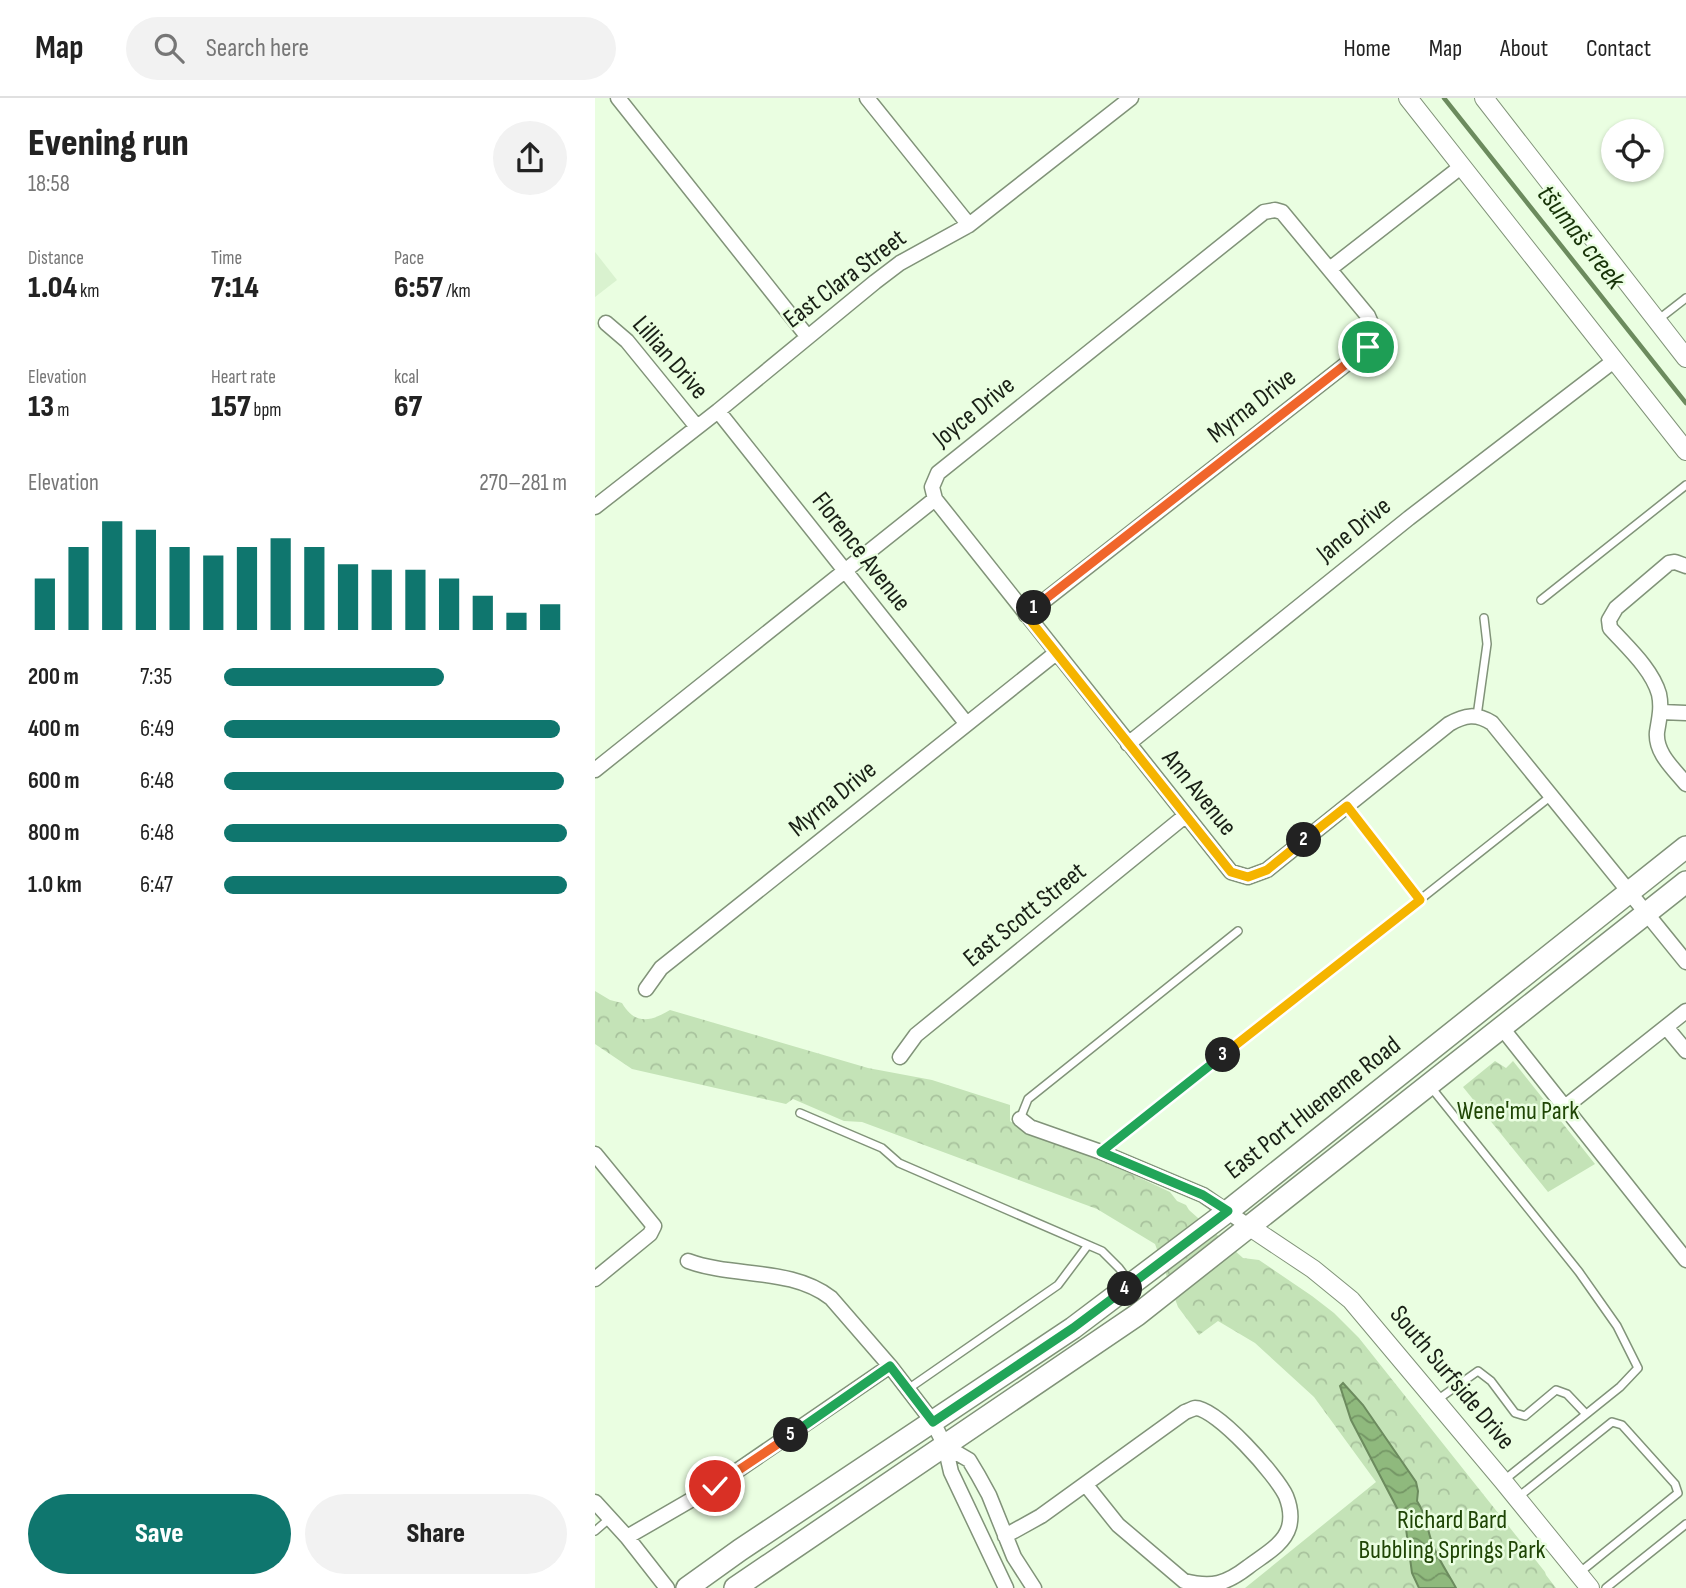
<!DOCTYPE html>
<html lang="en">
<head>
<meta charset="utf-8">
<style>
	:root { --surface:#fff; --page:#f2f2f2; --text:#222; --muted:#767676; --line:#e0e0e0; --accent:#0f766e }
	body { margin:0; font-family:"Sofia Sans Condensed",sans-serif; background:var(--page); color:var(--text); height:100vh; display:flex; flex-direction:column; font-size:26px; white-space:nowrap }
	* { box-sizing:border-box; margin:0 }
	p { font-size:23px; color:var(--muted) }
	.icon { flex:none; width:38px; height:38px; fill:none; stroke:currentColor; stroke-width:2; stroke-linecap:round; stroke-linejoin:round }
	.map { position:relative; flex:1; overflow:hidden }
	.details { display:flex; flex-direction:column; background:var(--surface); width:595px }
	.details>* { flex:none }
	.tools { position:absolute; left:1006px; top:21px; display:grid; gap:14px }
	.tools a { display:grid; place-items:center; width:63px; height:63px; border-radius:50%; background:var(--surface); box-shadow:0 2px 5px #0004; font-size:35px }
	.pin { position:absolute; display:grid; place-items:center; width:60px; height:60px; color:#fff; margin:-30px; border:4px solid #fff; border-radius:50%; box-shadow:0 2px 7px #0007 }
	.km { position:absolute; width:35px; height:35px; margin:-18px; border-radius:50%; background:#222; color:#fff; font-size:19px; line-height:35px; text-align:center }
	.round { display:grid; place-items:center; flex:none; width:74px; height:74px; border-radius:37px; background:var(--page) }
	.summary { display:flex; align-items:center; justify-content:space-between; height:119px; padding:0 28px }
	h1 { font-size:38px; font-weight:800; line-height:52px }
	.figures { display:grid; grid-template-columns:repeat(3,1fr); gap:10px; height:119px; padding:7px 28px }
	.figures div { display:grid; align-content:center }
	.figures b { font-size:30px; font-weight:800 }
	.figures small { font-size:19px; font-weight:400 }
	.figures p { font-size:19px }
	.chart { height:196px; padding:14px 28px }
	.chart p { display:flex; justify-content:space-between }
	.chart svg { width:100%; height:126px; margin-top:7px; stroke:var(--accent); stroke-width:6 }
	.action { display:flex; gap:14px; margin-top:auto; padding:14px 28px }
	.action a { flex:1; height:80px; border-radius:42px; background:var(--accent); color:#fff; font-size:28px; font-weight:800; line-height:80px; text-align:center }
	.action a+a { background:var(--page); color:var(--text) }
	ul { padding:0 28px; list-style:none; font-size:23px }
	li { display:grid; grid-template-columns:112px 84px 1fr; align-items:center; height:52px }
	li i { height:18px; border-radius:9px; background:var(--accent) }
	header { display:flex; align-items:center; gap:42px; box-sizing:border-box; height:98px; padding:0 35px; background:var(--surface); border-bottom:2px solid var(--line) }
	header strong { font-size:33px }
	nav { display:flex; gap:38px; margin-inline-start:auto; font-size:24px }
	.search { width:490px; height:63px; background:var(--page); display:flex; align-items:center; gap:18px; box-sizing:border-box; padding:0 24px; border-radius:38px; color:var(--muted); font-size:26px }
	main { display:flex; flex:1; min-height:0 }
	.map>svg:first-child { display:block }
</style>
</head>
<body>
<header>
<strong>Map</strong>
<div class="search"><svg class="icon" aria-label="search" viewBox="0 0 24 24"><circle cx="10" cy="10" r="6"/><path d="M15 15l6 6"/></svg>Search here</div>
<nav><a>Home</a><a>Map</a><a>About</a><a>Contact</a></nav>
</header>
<main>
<section class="details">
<div class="summary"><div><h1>Evening run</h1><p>18:58</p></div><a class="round"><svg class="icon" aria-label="share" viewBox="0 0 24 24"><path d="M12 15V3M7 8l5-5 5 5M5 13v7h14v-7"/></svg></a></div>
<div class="figures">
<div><p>Distance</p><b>1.04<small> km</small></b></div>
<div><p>Time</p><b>7:14</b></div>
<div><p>Pace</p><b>6:57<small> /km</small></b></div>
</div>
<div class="figures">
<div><p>Elevation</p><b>13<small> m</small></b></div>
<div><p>Heart rate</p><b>157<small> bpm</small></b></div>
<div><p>kcal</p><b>67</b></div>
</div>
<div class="chart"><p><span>Elevation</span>270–281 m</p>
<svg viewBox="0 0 160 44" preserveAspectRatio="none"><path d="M5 44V26M15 44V15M25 44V6M35 44V9M45 44V15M55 44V18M65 44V15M75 44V12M85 44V15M95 44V21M105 44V23M115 44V23M125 44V26M135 44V32M145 44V38M155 44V35"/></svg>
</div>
<ul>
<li><b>200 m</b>7:35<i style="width:64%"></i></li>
<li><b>400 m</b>6:49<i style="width:98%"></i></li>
<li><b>600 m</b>6:48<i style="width:99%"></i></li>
<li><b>800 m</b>6:48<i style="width:100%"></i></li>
<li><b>1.0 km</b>6:47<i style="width:100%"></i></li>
</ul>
<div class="action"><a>Save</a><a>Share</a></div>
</section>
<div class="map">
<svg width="1091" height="1490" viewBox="0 0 1091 1490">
	<defs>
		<pattern id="forest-crowns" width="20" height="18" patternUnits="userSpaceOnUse" patternTransform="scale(1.75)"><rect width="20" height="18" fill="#c4e3b7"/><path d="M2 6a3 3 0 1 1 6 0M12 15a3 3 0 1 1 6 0" fill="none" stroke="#a8c29d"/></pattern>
		<pattern id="water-waves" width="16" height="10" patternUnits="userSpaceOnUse" patternTransform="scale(1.75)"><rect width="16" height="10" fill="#8fb97d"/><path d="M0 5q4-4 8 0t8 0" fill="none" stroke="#749665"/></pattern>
	</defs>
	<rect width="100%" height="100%" fill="#eafee1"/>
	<path fill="#d9f2cf" d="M0 154 22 182 0 199Z"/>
	<path fill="url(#forest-crowns)" d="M0 893 15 902 27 905C40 927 55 924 75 912L273 970 337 982 415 1007V1023L431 1034 496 1057 575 1094 582 1103 591 1107 594 1112 648 1160 664 1162 717 1198 739 1215 764 1240 950 1474 951 1477 961 1490H650L781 1384 719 1299 660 1245 623 1223 604 1237 583 1209 560 1146 502 1111 267 1024 249 1023 198 1001 191 1006 37 971 0 946Z
		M900 963 911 970 918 963 1000 1066 953 1094 868 989Z"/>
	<path fill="url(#water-waves)" stroke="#6c8b5e" stroke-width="2" d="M748 1285 768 1307 821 1384 823 1393 822 1403C832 1417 832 1434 839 1450 845 1464 854 1477 861 1490H824L817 1475 809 1416 802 1410 756 1322 745 1288Z"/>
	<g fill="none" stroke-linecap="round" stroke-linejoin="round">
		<path stroke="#6c8b5e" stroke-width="4.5" d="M849 0 1091 305"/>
		<defs>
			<path id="service" d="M1064 221 1091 200
				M946 502 1091 387
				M882 618 892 546 889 520
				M752 709 825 801
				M835 988 984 1174 1022 1228 1043 1270 1025 1289 908 1383
				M205 1015 287 1050 304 1065 507 1153 524 1170 536 1186
				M425 1021 433 1001 643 833
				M507 1053 956 698
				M313 1291 463 1187 493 1147
				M842 1302 883 1273 896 1283 920 1315 930 1318 961 1292 972 1296 991 1316
				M922 1400 1017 1324 1027 1327 1080 1386 1083 1395 984 1475
				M0 1433 14 1421
				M1011 1490 1091 1426"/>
			<path id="minor" d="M23 0 212 238
				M272 0 374 127
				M736 170 867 68
				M11 225 32 243 102 329
				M123 313 371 625
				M340 401 636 774 653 779 672 772 854 626C870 617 881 615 897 625L1091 864
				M0 409 123 313 280 184 305 165 374 127 536 0
				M1091 468 1080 464 1074 465 1021 510 1014 522 1015 530C1032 549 1057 571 1064 596 1067 610 1064 621 1062 634 1060 655 1079 671 1091 686
				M1066 614 1091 615
				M533 646 814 420 1020 262
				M0 672 340 401 337 389 343 375 669 114 680 112 687 114 773 218 779 232 773 249 431 517
				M51 891 66 870 461 555
				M1071 929 1091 953
				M907 930 1091 1162
				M305 959 321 937 590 718
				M970 1009 1091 913
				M425 1021 435 1029 506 1054 608 1097 655 1129
				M0 1056 59 1128 55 1136 0 1181
				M93 1163C139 1180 196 1169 236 1200L295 1268 338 1324 350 1348 356 1374 411 1490
				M350 1348 374 1362 383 1377 394 1397 419 1459 439 1490
				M0 1404 32 1439 72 1490
				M410 1438 446 1418 590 1314C593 1313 597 1311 600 1310 622 1310 682 1378 691 1398 695 1408 697 1418 694 1429 689 1447 667 1458 653 1469 631 1486 617 1490 589 1483L523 1427 491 1387
				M32 1439 120 1388 295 1268"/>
			<path id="tertiary" d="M813 0 1091 353
				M889 0 1091 260
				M655 1129 718 1171 756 1202 908 1383 995 1490"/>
			<path id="secondary" d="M92 1490 145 1452 478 1230 633 1113 1091 749
				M140 1490 542 1217 1091 784"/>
		</defs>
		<use href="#service" stroke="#819379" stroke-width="10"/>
		<use href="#minor" stroke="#819379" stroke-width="17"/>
		<use href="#tertiary" stroke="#819379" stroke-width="20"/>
		<use href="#secondary" stroke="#819379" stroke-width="24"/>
		<use href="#service" stroke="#fff" stroke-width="7"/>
		<use href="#minor" stroke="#fff" stroke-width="14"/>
		<use href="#tertiary" stroke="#fff" stroke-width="18"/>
		<use href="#secondary" stroke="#fff" stroke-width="21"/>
	</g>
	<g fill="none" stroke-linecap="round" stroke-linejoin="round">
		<defs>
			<path id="split-1" d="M439 510 773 249"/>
			<path id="split-2" d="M439 510 431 517 636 774 653 779 672 772 709 742"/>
			<path id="split-3" d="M628 957 825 802 752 708 709 742"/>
			<path id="split-4" d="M530 1191 633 1113 608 1097 506 1054 628 957"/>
			<path id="split-5" d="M196 1337 295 1268 338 1324 478 1230 530 1191"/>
			<path id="split-6" d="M120 1388 196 1337"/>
		</defs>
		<use href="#split-1" stroke="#fff" stroke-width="14"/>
		<use href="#split-2" stroke="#fff" stroke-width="14"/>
		<use href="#split-3" stroke="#fff" stroke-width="14"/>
		<use href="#split-4" stroke="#fff" stroke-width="14"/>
		<use href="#split-5" stroke="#fff" stroke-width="14"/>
		<use href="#split-6" stroke="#fff" stroke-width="14"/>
		<use href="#split-1" stroke="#f0652b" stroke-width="9"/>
		<use href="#split-2" stroke="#f5b400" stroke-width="9"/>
		<use href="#split-3" stroke="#f5b400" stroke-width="9"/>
		<use href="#split-4" stroke="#22a559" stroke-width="9"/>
		<use href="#split-5" stroke="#22a559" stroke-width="9"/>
		<use href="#split-6" stroke="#f0652b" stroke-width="9"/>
	</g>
	<g text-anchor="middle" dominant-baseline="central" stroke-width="5" stroke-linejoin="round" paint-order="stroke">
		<g font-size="26" fill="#192016" stroke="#eafee1">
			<text transform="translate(250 181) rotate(-37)">East Clara Street</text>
			<text transform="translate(75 260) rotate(49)">Lillian Drive</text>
			<text transform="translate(657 308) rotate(-38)">Myrna Drive</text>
			<text transform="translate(379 314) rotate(-39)">Joyce Drive</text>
			<text transform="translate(759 432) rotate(-39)">Jane Drive</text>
			<text transform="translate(266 454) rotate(52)">Florence Avenue</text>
			<text transform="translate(604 695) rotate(51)">Ann Avenue</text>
			<text transform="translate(238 701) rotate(-39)">Myrna Drive</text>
			<text transform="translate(430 817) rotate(-39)">East Scott Street</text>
			<text transform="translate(718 1010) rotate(-38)">East Port Hueneme Road</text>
			<text transform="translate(857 1280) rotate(50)">South Surfside Drive</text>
		</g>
		<g font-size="26" fill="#1f4505" stroke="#eafee1">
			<text x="923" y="1013">Wene'mu Park</text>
			<text x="857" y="1422">Richard Bard<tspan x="857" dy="30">Bubbling Springs Park</tspan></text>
		</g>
		<g font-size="28" font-style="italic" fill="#173308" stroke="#eafee1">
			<text transform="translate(986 139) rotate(52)">tšumaš creek</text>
		</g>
	</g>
</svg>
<div class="tools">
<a><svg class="icon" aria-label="locate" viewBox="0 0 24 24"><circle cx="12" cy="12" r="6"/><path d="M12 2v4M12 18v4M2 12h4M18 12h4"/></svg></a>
</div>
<div class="pin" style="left:773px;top:249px;background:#1e9e55"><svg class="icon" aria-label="arrive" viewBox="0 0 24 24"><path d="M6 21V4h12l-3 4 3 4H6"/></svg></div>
<div class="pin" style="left:120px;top:1388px;background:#d93025"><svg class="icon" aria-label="check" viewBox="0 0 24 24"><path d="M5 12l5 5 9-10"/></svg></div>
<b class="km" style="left:439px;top:510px">1</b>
<b class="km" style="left:709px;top:742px">2</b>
<b class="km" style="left:628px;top:957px">3</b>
<b class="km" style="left:530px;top:1191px">4</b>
<b class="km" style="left:196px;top:1337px">5</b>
</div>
</main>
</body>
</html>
